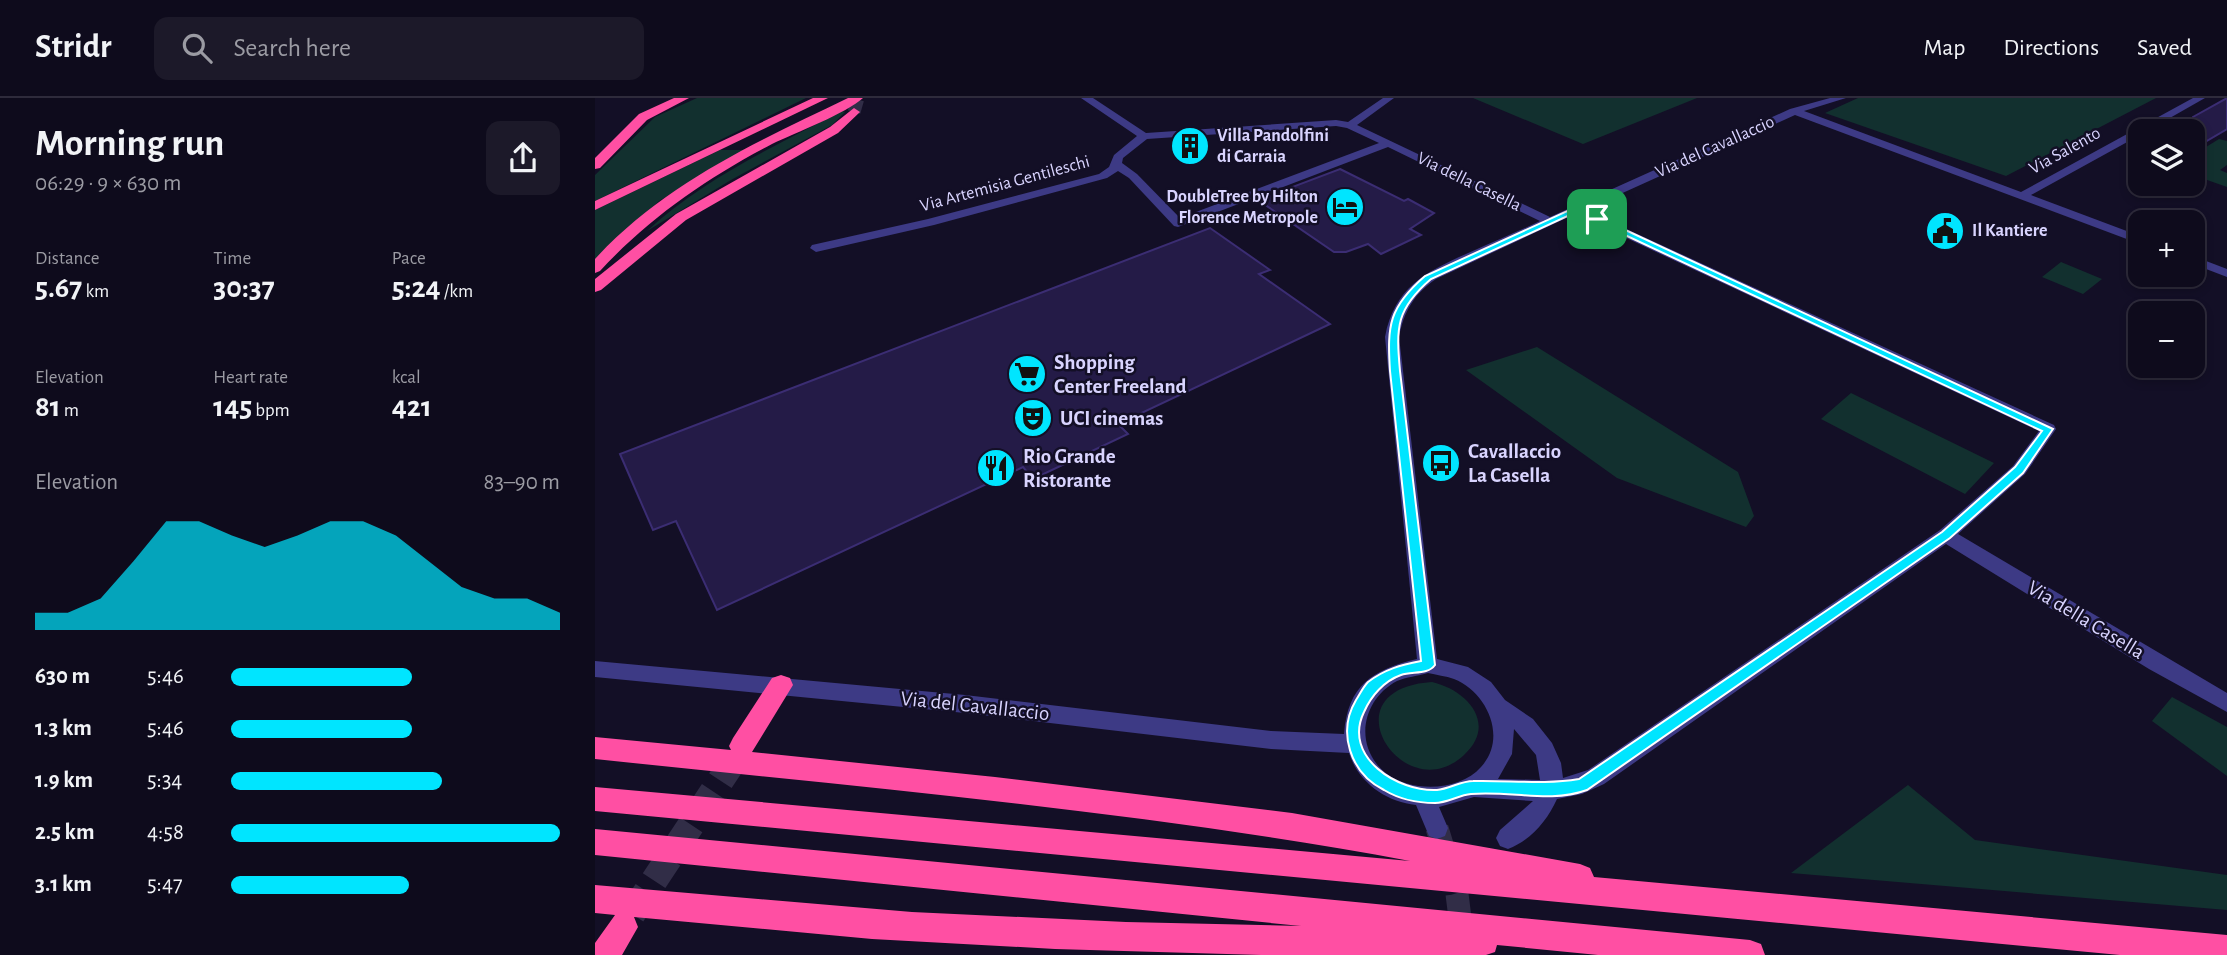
<!DOCTYPE html>
<html lang="en">
<head>
<meta charset="utf-8">
<style>
	:root { --surface:#0e0b1c; --page:#1c1929; --text:#f1f3f6; --muted:#9b9ba3; --line:#2e2b3b; --accent:#00e5ff }
	body { margin:0; font-family:"Alegreya Sans",sans-serif; background:var(--page); color:var(--text); height:100vh; display:flex; flex-direction:column; font-size:26px; white-space:nowrap }
	* { box-sizing:border-box; margin:0 }
	p { font-size:23px; color:var(--muted) }
	.icon { flex:none; width:38px; height:38px; fill:none; stroke:currentColor; stroke-width:2; stroke-linecap:round; stroke-linejoin:round }
	.map { position:relative; flex:1; overflow:hidden }
	.drawer { display:flex; flex-direction:column; background:var(--surface); width:595px }
	.drawer>* { flex:none }
	.buttons { position:absolute; left:1533px; top:21px; display:grid; gap:14px }
	.buttons a { display:grid; place-items:center; width:77px; height:77px; border-radius:14px; background:var(--surface); box-shadow:0 4px 10px #0003,0 0 0 2px var(--line); font-size:35px }
	.pin { position:absolute; display:grid; place-items:center; width:60px; height:60px; color:#fff; margin:-30px; border-radius:14px; box-shadow:0 4px 10px #0006 }
	.round { display:grid; place-items:center; flex:none; width:74px; height:74px; border-radius:14px; background:var(--page) }
	.summary { display:flex; align-items:center; justify-content:space-between; height:119px; padding:0 35px }
	h1 { font-size:38px; font-weight:600; line-height:52px }
	.metrics { display:grid; grid-template-columns:repeat(3,1fr); gap:10px; height:119px; padding:7px 35px }
	.metrics div { display:grid; align-content:center }
	.metrics b { font-size:30px; font-weight:600 }
	.metrics small { font-size:19px; font-weight:400 }
	.metrics p { font-size:19px }
	.chart { height:196px; padding:14px 35px }
	.chart p { display:flex; justify-content:space-between }
	.chart svg { width:100%; height:126px; margin-top:7px; fill:var(--accent); opacity:.7 }
	ul { padding:0 35px; list-style:none; font-size:23px }
	li { display:grid; grid-template-columns:112px 84px 1fr; align-items:center; height:52px }
	li i { height:18px; border-radius:9px; background:var(--accent) }
	header { display:flex; align-items:center; gap:42px; box-sizing:border-box; height:98px; padding:0 35px; background:var(--surface); border-bottom:2px solid var(--line) }
	header strong { font-size:33px }
	nav { display:flex; gap:38px; margin-inline-start:auto; font-size:24px }
	.search { width:490px; height:63px; background:var(--page); display:flex; align-items:center; gap:18px; box-sizing:border-box; padding:0 24px; border-radius:14px; color:var(--muted); font-size:26px }
	main { display:flex; flex:1; min-height:0 }
	.map>svg:first-child { display:block }
</style>
</head>
<body>
<header>
<strong>Stridr</strong>
<div class="search"><svg class="icon" aria-label="search" viewBox="0 0 24 24"><circle cx="10" cy="10" r="6"/><path d="M15 15l6 6"/></svg>Search here</div>
<nav><a>Map</a><a>Directions</a><a>Saved</a></nav>
</header>
<main>
<section class="drawer">
<div class="summary"><div><h1>Morning run</h1><p>06:29 · 9 × 630 m</p></div><a class="round"><svg class="icon" aria-label="share" viewBox="0 0 24 24"><path d="M12 15V3M7 8l5-5 5 5M5 13v7h14v-7"/></svg></a></div>
<div class="metrics">
<div><p>Distance</p><b>5.67<small> km</small></b></div>
<div><p>Time</p><b>30:37</b></div>
<div><p>Pace</p><b>5:24<small> /km</small></b></div>
</div>
<div class="metrics">
<div><p>Elevation</p><b>81<small> m</small></b></div>
<div><p>Heart rate</p><b>145<small> bpm</small></b></div>
<div><p>kcal</p><b>421</b></div>
</div>
<div class="chart"><p><span>Elevation</span>83–90 m</p>
<svg viewBox="0 0 160 44" preserveAspectRatio="none"><path d="M0 44V38L10 38L20 33L30 20L40 6L50 6L60 11L70 15L80 11L90 6L100 6L110 11L120 20L130 29L140 33L150 33L160 38V44z"/></svg>
</div>
<ul>
<li><b>630 m</b>5:46<i style="width:55%"></i></li>
<li><b>1.3 km</b>5:46<i style="width:55%"></i></li>
<li><b>1.9 km</b>5:34<i style="width:64%"></i></li>
<li><b>2.5 km</b>4:58<i style="width:100%"></i></li>
<li><b>3.1 km</b>5:47<i style="width:54%"></i></li>
</ul>
</section>
<div class="map">
<svg width="1632" height="857" viewBox="0 0 1632 857">
	<rect width="100%" height="100%" fill="#130f26"/>
	<path fill="#12302f" d="M102 0H211L0 103V77L60 19Z
		M878 0H1102L988 46Z
		M1263 0H1561L1411 78 1230 15Z
		M247 13 250 14 237 27 136 82 52 133C108 81 180 48 247 13Z
		M1624 41 1632 43V67L1625 72 1632 75V89L1598 77V57Z
		M125 52H150L64 103 0 167V112Z
		M1466 164 1507 181 1488 196 1447 179Z
		M942 249 1143 374 1159 418 1151 429 1022 380 871 272Z
		M1256 295 1399 365 1370 396 1226 321Z
		M837 584C872 592 903 626 869 657 809 713 729 591 837 584Z
		M1577 599 1632 629V678L1557 623Z
		M1313 687 1380 742 1632 777V812L1196 775Z"/>
	<path fill="#241b47" stroke="#3b2d73" stroke-width="2" d="M1632 0V31L1598 51V19Z
		M745 71 809 103 813 101 839 115 815 131 826 137 786 156 773 146 751 154H739L663 102Z
		M615 130 675 172 664 176 735 226 523 326 533 336 438 381 428 369 122 512 81 423 58 432 25 356Z"/>
	<g fill="none" stroke-linecap="round" stroke-linejoin="round">
		<path stroke="#312d47" stroke-width="23" stroke-dasharray="23 11" stroke-linecap="butt" d="M842 730 862 796 867 836"/>
		<path stroke="#312d47" stroke-width="13" stroke-dasharray="13 7" stroke-linecap="butt" d="M259 14 263 0"/>
		<path stroke="#312d47" stroke-width="27" stroke-dasharray="27 13" stroke-linecap="butt" d="M37 816 145 653"/>
		<path fill="#3d3a85" fill-rule="evenodd" d="M486 0H498L551 35 741 22 753 24 788 0H799L762 27 955 119 1195 11 1235 0H1251L1209 13 1426 94 1598 0H1610L1552 33H1545V37L1436 97 1545 138V146L1200 17 990 112 1459 327 1461 331 1430 376 1363 436 1632 595V614L1554 571 1351 446 1009 686 987 696 962 701C952 723 936 742 913 751L905 748 901 740 905 732 938 703 879 699 844 709 853 730 850 738 842 741 834 738 821 707C791 704 763 684 754 655L676 651 370 615 0 579V563L370 597 676 633 749 636C753 587 777 572 822 561L790 239C800 186 835 172 880 152 902 142 924 133 945 123L793 49 583 129 579 128 534 80 523 73 512 80 339 127 221 154 215 150 217 147 333 121 504 76 514 69 519 57 542 38ZM741 28 752 30 784 45 585 120 542 76 527 65 528 60 552 41ZM980 116 1444 333 1418 368 1345 432 993 672 968 680 966 665 957 645 938 621 910 602 896 584 873 569 842 561 804 239C809 213 819 196 841 181ZM833 575C841 577 851 578 859 581 892 594 913 640 886 669 865 693 818 695 792 676 758 650 766 602 802 583 811 579 823 578 833 575ZM919 631 941 657 945 682 903 681 917 656Z
			M1598 158 1632 171V179L1598 166Z"/>
		<path fill="#ff4fa3" fill-rule="evenodd" d="M79 0H94L52 22 5 70 0 71V60L44 16Z
			M218 0H233L0 112V103Z
			M253 0H268C252 15 200 35 177 46 112 80 55 119 5 173L0 175V161C70 85 162 44 253 0Z
			M259 10 265 14 243 35 91 122 6 192 0 194V181L81 116 235 29Z
			M186 577 195 580 198 587 157 654 400 679 697 715 985 766 995 770 999 779 1632 837V857H1525L0 713V689L815 763C546 713 272 690 0 661V639L136 652 134 648 138 640 177 580Z
			M0 731 1155 842 1166 846 1170 857H1003L902 847 900 854 891 857H666L460 851 277 841 39 819 43 829 27 857H0V845L20 817 0 815V787L317 814 531 824 706 828 0 757Z"/>
	</g>
	<path fill="#00e5ff" stroke="#fff" stroke-width="2" fill-rule="evenodd" d="M981 109 1458 331 1428 375 1355 440 992 692C954 706 915 692 876 696 864 697 852 705 840 705 822 705 804 701 789 692 755 675 742 634 761 602 765 596 768 589 773 584 790 571 806 567 826 563L795 273C792 227 794 209 830 178ZM981 114 1447 333 1420 369 1347 434 984 681C948 687 914 682 878 683 866 683 854 691 842 692 803 694 747 659 769 614 776 598 789 583 806 577 817 573 833 577 840 567L805 273C801 229 801 211 836 181Z"/>
	<defs>
		<symbol id="building-disc" viewBox="-11 -11 22 22"><circle r="9.5" fill="#00e5ff" stroke="#130f26"/><path d="M-4-6H4V6H1V3H-1V6H-4ZM-2.5-4.3h1.7v1.8h-1.7ZM.8-4.3h1.7v1.8H.8ZM-2.5-1h1.7V.8h-1.7ZM.8-1h1.7V.8H.8Z" fill="#111"/></symbol>
		<symbol id="hotel-disc" viewBox="-11 -11 22 22"><circle r="9.5" fill="#00e5ff" stroke="#130f26"/><path d="M-6-4.5h1.5V1H6V5H4.5V3h-9V5H-6ZM-4 0a1.8 1.8 0 1 1 3.6 0ZM.5 0V-2.5h3Q6-2.5 6 0Z" fill="#111"/></symbol>
		<symbol id="civic-disc" viewBox="-11 -11 22 22"><circle r="9.5" fill="#00e5ff" stroke="#130f26"/><path d="M-.6-6.5H3V-4.5H.6V-3L4-1V1h2V6H-6V1h2V-1L-.6-3ZM-1.2 2.5V6h2.4V2.5Z" fill="#111"/></symbol>
		<symbol id="supermarket-disc" viewBox="-11 -11 22 22"><circle r="9.5" fill="#00e5ff" stroke="#130f26"/><path d="M-6-5.5h2.5l.6 2H6L4.5 2H-2.5L-4.4-4H-6ZM-1.5 3.2a1.3 1.3 0 1 0 .1 0ZM3 3.2a1.3 1.3 0 1 0 .1 0Z" fill="#111"/></symbol>
		<symbol id="theatre-disc" viewBox="-11 -11 22 22"><circle r="9.5" fill="#00e5ff" stroke="#130f26"/><path d="M-5-5.5Q0-4 5-5.5V0Q5 5 0 6Q-5 5-5 0ZM-3.3-2.5H-1v1.5H-3.3ZM1-2.5H3.3v1.5H1ZM-2.8 1Q0 5.5 2.8 1Z" fill="#111"/></symbol>
		<symbol id="bus-disc" viewBox="-11 -11 22 22"><circle r="9.5" fill="#00e5ff" stroke="#130f26"/><path d="M-5-6H5V4H4V6H2V4H-2V6H-4V4H-5ZM-3.5-4V0h7V-4ZM-3.5 1.2v1.5H-2V1.2ZM2 1.2v1.5H3.5V1.2Z" fill="#111"/></symbol>
		<symbol id="restaurant-disc" viewBox="-11 -11 22 22"><circle r="9.5" fill="#00e5ff" stroke="#130f26"/><path d="M-5-6h1v4h1v-4h1v4h1v-4h1v5L-1.5 .5V6h-2V.5L-5-1ZM5-6V6H3V1.5H1.5Q1.5-4 5-6Z" fill="#111"/></symbol>
	</defs>
	<g fill-rule="evenodd">
		<use href="#building-disc" x="573" y="26" width="44" height="44"/>
		<use href="#hotel-disc" x="728" y="87" width="44" height="44"/>
		<use href="#civic-disc" x="1328" y="111" width="44" height="44"/>
		<use href="#supermarket-disc" x="410" y="254" width="44" height="44"/>
		<use href="#theatre-disc" x="416" y="298" width="44" height="44"/>
		<use href="#bus-disc" x="824" y="343" width="44" height="44"/>
		<use href="#restaurant-disc" x="379" y="348" width="44" height="44"/>
	</g>
	<g text-anchor="middle" dominant-baseline="central" stroke-width="5" stroke-linejoin="round" paint-order="stroke">
		<g font-size="18" font-weight="bold" fill="#d9d4ff" stroke="#130f26" text-anchor="start">
			<text x="622" y="38">Villa Pandolfini<tspan x="622" dy="21">di Carraia</tspan></text>
			<text x="723" y="99" text-anchor="end">DoubleTree by Hilton<tspan x="723" dy="21">Florence Metropole</tspan></text>
			<text x="1377" y="133">Il Kantiere</text>
		</g>
		<g font-size="18" fill="#d9d4ff" stroke="#130f26">
			<text transform="translate(1120 49) rotate(-24)">Via del Cavallaccio</text>
			<text transform="translate(1470 53) rotate(-29)">Via Salento</text>
			<text transform="translate(874 84) rotate(26)">Via della Casella</text>
			<text transform="translate(410 86) rotate(-15)">Via Artemisia Gentileschi</text>
		</g>
		<g font-size="21" font-weight="bold" fill="#d9d4ff" stroke="#130f26" text-anchor="start">
			<text x="459" y="264">Shopping<tspan x="459" dy="24">Center Freeland</tspan></text>
			<text x="465" y="320">UCI cinemas</text>
			<text x="873" y="353">Cavallaccio<tspan x="873" dy="24">La Casella</tspan></text>
			<text x="428" y="358">Rio Grande<tspan x="428" dy="24">Ristorante</tspan></text>
		</g>
		<g font-size="21" fill="#d9d4ff" stroke="#130f26">
			<text transform="translate(1491 522) rotate(31)">Via della Casella</text>
			<text transform="translate(380 608) rotate(6)">Via del Cavallaccio</text>
		</g>
	</g>
</svg>
<div class="buttons">
<a><svg class="icon" aria-label="layers" viewBox="0 0 24 24"><path d="M12 4l9 5-9 5-9-5zM3 14l9 5 9-5"/></svg></a>
<a>+</a>
<a>−</a>
</div>
<div class="pin" style="left:1002px;top:121px;background:#1e9e55"><svg class="icon" aria-label="arrive" viewBox="0 0 24 24"><path d="M6 21V4h12l-3 4 3 4H6"/></svg></div>
</div>
</main>
</body>
</html>
